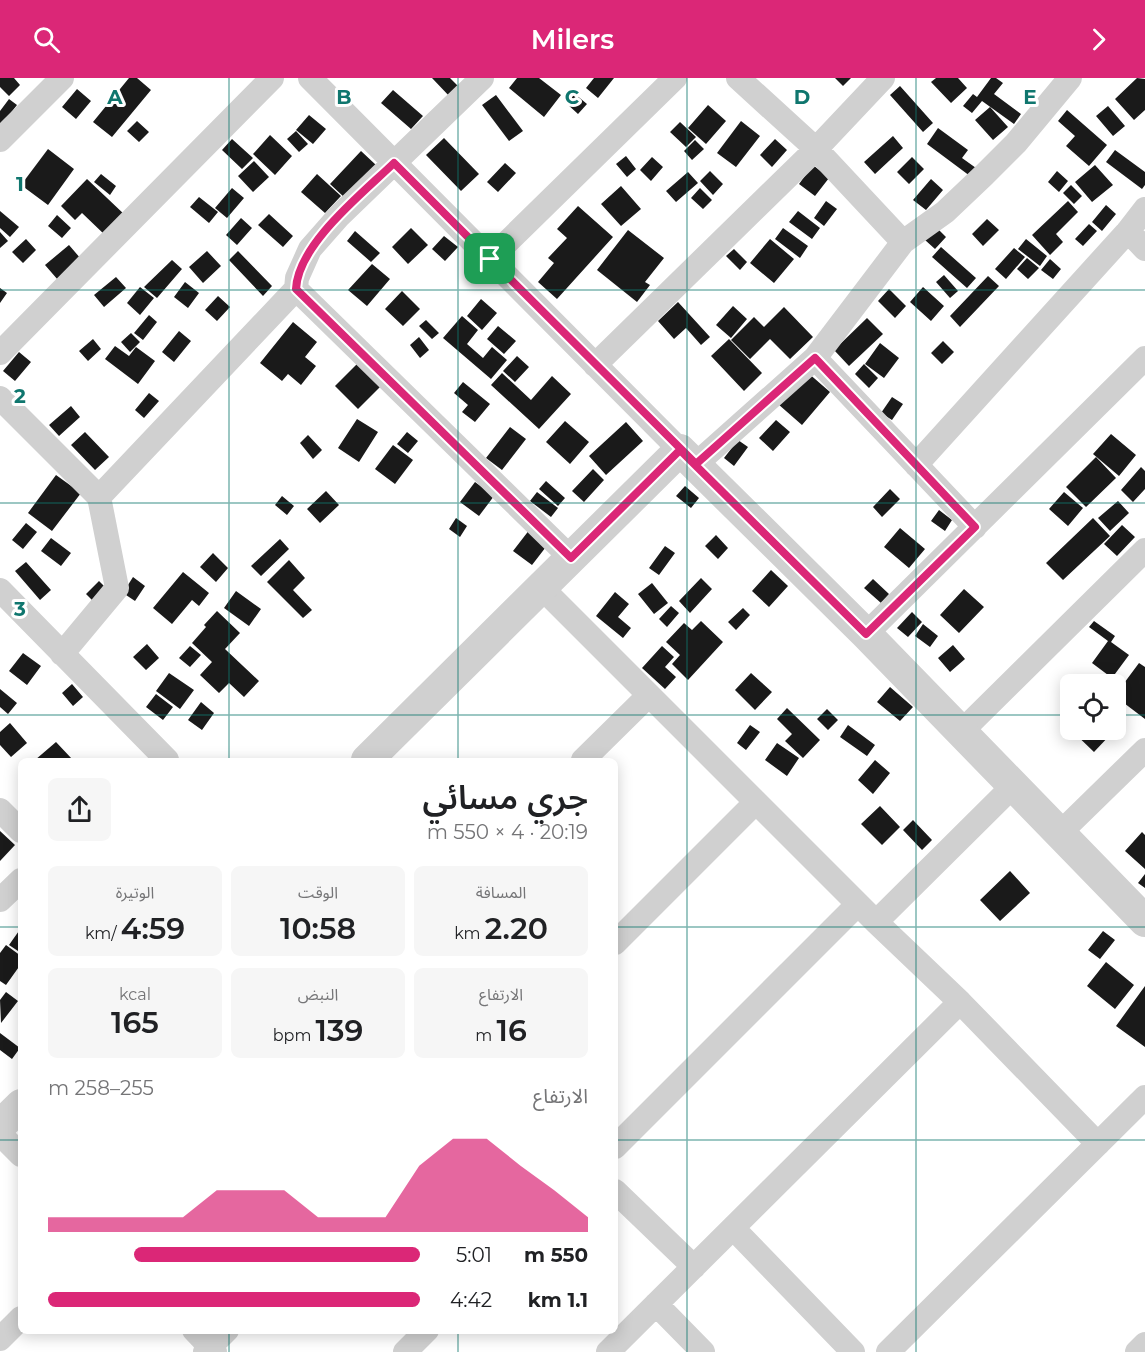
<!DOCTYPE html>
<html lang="ar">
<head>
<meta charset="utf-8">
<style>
	:root { --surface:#fff; --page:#f6f6f6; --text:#202124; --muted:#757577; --accent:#db2777 }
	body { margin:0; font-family:Montserrat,"Noto Sans Arabic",sans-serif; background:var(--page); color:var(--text); direction:rtl; height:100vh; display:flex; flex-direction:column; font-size:22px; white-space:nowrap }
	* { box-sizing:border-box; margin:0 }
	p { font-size:20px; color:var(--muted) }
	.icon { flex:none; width:33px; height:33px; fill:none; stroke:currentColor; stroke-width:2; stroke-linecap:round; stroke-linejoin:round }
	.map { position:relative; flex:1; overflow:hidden; direction:ltr }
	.details { position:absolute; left:18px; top:680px; width:600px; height:576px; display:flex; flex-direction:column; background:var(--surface); border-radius:9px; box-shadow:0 3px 15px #0003; direction:rtl }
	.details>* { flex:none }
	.buttons { position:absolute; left:1060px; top:596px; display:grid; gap:12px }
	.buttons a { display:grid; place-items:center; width:66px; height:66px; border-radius:9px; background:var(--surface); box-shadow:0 3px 15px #0003; font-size:30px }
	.pin { position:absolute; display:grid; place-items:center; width:51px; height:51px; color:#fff; margin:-26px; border-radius:12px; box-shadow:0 3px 9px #0006 }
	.round { display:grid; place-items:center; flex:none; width:63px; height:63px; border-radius:9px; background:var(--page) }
	.headline { display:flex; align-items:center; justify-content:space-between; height:102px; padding:0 30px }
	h1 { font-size:33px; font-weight:600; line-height:45px }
	.metrics { display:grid; grid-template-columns:repeat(3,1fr); gap:9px; height:102px; padding:6px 30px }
	.metrics div { display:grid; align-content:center; border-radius:9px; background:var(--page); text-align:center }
	.metrics b { font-size:30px; font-weight:600 }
	.metrics small { font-size:16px; font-weight:400 }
	.metrics p { font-size:16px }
	.chart { height:168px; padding:12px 30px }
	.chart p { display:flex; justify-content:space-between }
	.chart svg { width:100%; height:108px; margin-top:6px; fill:var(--accent); opacity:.7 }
	ul { padding:0 30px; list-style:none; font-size:20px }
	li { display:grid; grid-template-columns:96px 72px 1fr; align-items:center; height:45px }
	li i { height:15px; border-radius:8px; background:var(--accent) }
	header { display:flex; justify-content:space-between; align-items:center; height:78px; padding:0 30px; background:var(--accent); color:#fff; font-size:27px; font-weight:600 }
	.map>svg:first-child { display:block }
</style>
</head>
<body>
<header><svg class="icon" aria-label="forward" viewBox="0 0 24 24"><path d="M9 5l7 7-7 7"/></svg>Milers<svg class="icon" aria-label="search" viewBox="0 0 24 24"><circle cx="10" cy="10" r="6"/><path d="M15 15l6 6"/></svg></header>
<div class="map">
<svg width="1145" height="1274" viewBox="0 0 1145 1274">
	<rect width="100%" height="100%" fill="#fff"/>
	<path fill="#1a1a1a" d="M0 0H14L20 7 9 18 0 9Z
		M129 0H137L151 12 112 59 93 44Z
		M432 0H450L461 11 451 20Z
		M517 0H539L561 17 544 39 509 10Z
		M594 0H614L598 20 586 10Z
		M835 0H851L843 8Z
		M936 0H958L967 10 951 25 931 4Z
		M991 0H996L1003 5 994 16 1021 36 1014 46 982 23 972 35 963 28 973 16 977 19Z
		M1137 0 1145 1V32L1134 42 1115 21Z
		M900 8 933 45 923 54 890 17Z
		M77 11 91 23 76 41 62 29Z
		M393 12 423 38 411 51 381 25Z
		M575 16 587 26 578 36 566 25Z
		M496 17 523 53 509 63 482 27Z
		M9 21 17 27 0 49V33Z
		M708 27 726 43 706 66 688 50Z
		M1108 28 1125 48 1113 58 1096 38Z
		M990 29 1008 49 993 62 975 42Z
		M1067 32 1107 67 1089 88 1066 68 1075 58 1058 43Z
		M309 37 326 51 313 66 296 52Z
		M137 43 149 54 139 64 127 53Z
		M741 43 760 58 736 89 717 75Z
		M680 44 696 59 686 69 670 54Z
		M938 50 968 72 962 80 976 90 970 98 927 66Z
		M296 53 308 66 299 74 287 61Z
		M270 57 292 78 275 97 253 76Z
		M893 58 903 70 875 96 864 84Z
		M444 60 479 96 461 113 426 77Z
		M232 61 253 80 242 91 222 72Z
		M775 61 787 72 772 89 760 77Z
		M695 62 704 71 692 82 684 73Z
		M48 71 74 91 48 127 21 107Z
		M1115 72 1145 94V107L1142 111 1106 84Z
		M361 73 376 87 345 120 330 106Z
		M626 78 636 91 627 99 616 86Z
		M652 79 663 89 651 103 640 92Z
		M912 79 924 91 909 106 897 94Z
		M254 83 269 99 253 114 238 98Z
		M505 85 516 95 498 114 487 104Z
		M813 87 829 100 815 118 799 106Z
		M1095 87 1113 107 1092 124 1075 104Z
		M710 93 723 106 713 117 700 103Z
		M1057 93 1068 103 1059 114 1048 104Z
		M688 94 698 105 676 124 666 113Z
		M101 96 116 108 110 117 94 104Z
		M317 96 341 118 325 135 301 114Z
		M87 101 126 138 106 158 82 135 75 142 61 128Z
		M931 101 943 112 926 132 913 122Z
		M1071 107 1082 118 1074 126 1063 115Z
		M621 108 641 131 621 148 601 126Z
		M232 110 244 120 227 140 215 130Z
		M700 110 712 122 703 131 691 120Z
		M199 119 218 134 209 145 190 129Z
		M826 123 837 131 824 148 814 140Z
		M1068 123 1078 134 1056 156 1063 164 1050 177 1032 157Z
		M1106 127 1116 136 1102 153 1092 144Z
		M578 128 613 159 557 221 538 204 554 185 548 180 567 160 557 151Z
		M0 133 19 149 10 159 0 150Z
		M798 133 820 150 812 161 789 144Z
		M269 136 293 158 283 169 258 147Z
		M57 137 71 150 62 160 48 148Z
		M241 140 252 150 237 167 226 157Z
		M987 141 999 152 983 168 972 156Z
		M1089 146 1097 153 1083 168 1075 161Z
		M411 150 428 167 408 186 392 169Z
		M783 150 808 168 800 180 775 161Z
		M937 150 946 159 935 171 925 162Z
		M628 152 664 180 645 204 650 207 637 224 597 192Z
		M355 153 380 175 371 184 347 163Z
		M0 154 8 163 0 170Z
		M444 158 458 169 445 183 432 171Z
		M26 161 36 172 23 185 12 174Z
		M770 161 794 181 774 205 750 185Z
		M1026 161 1047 178 1040 188 1018 171Z
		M69 167 81 181 58 202 45 187Z
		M941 169 976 200 967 210 932 179Z
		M1014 170 1025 179 1006 201 995 191Z
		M734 171 747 184 740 192 726 178Z
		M207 173 221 188 203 205 189 189Z
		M238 173 272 208 263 218 229 182Z
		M1027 180 1039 190 1028 201 1017 191Z
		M1050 181 1061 191 1053 201 1041 192Z
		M172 182 182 191 157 220 144 209Z
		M372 186 390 201 367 228 348 212Z
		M944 197 958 213 950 220 936 204Z
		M988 198 999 208 960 249 950 238Z
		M116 199 126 210 104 229 94 217Z
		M185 204 199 215 188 230 174 219Z
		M140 209 154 220 140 237 127 225Z
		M923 209 944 228 931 243 910 224Z
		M0 210 7 215 0 225Z
		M889 211 906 228 895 240 878 223Z
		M402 213 420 231 403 248 385 231Z
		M218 218 230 229 217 243 205 232Z
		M481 221 497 235 482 252 467 238Z
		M678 224 710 259 701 267 686 250 674 261 658 243Z
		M733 228 747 241 731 260 716 247Z
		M784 229 813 259 790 281 770 261 750 281 731 262 754 239 764 249Z
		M149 237 157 244 143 262 134 255Z
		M462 238 478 252 467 266 483 280 492 269 507 282 491 301 443 260Z
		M867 240 883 256 849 288 834 272Z
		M426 242 439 255 432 261 419 248Z
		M293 244 317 264 305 279 316 288 301 307 288 296 282 303 260 285Z
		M498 248 516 263 504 276 487 261Z
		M179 253 191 263 174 284 162 274Z
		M131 255 140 264 130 274 121 264Z
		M419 259 429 272 420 280 410 267Z
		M93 261 101 271 88 283 79 273Z
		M729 261 762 295 744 313 711 278Z
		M943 263 954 274 942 286 931 275Z
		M880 265 899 280 884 300 865 286Z
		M115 268 129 278 136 269 155 283 138 306 105 281Z
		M19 274 31 284 15 303 3 293Z
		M517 278 529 289 515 304 503 293Z
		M357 286 380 309 358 331 335 308Z
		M864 286 878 300 869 310 855 296Z
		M807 294 830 314 802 347 778 326Z
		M502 295 531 322 552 298 571 316 539 351 491 307Z
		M463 304 490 326 475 344 462 334 468 327 454 315Z
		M149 315 159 323 144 340 135 332Z
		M892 319 903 326 892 342 881 335Z
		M71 328 80 339 59 358 49 347Z
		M357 341 378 354 359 384 338 370Z
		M776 342 790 354 773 373 759 360Z
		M565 343 589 364 570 386 546 364Z
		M626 344 643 363 606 397 589 378Z
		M510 349 526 361 502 392 486 380Z
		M85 354 109 379 95 392 71 367Z
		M407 354 418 363 408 375 397 366Z
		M1111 356 1136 377 1119 398 1093 376Z
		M308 357 322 372 313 381 300 365Z
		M738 362 748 369 734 388 724 380Z
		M393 367 413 382 395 406 375 391Z
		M1096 379 1116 400 1086 429 1066 409Z
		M1141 389 1145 393V411L1133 424 1121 412Z
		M593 391 604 402 584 424 572 413Z
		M56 397 81 415 52 453 28 435Z
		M546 403 565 420 558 428 539 411Z
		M475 404 494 418 479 438 460 424Z
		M685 408 699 420 691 430 676 418Z
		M890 411 900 421 882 439 873 429Z
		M326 413 339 427 320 445 307 431Z
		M537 414 558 430 551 439 530 423Z
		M1064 414 1083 430 1068 448 1049 431Z
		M282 418 294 428 287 437 275 427Z
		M1118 423 1129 435 1110 453 1098 440Z
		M939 432 952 442 945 453 931 443Z
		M456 440 467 448 460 459 449 451Z
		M1093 440 1110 458 1063 502 1046 485Z
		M26 445 37 454 23 471 12 462Z
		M1122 447 1135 459 1117 478 1104 466Z
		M900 450 925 471 909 490 884 469Z
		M530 451 549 465 532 487 513 473Z
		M716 457 728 470 718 481 705 468Z
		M51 460 71 475 61 488 41 473Z
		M280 461 289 471 261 498 251 488Z
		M665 468 675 475 659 497 649 490Z
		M213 475 228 490 216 504 200 489Z
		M289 482 305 500 293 512 312 532 303 540 267 504Z
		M26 484 51 512 40 522 15 493Z
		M771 492 788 508 769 529 752 513Z
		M183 494 209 515 199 528 192 522 172 546 153 530Z
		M133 499 145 508 135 523 123 515Z
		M701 500 712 511 690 535 679 523Z
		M873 501 889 516 881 525 864 510Z
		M99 503 107 511 94 524 86 516Z
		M652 505 668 525 654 536 638 516Z
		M964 511 984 529 959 555 940 537Z
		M236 513 261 531 249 548 224 530Z
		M615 514 629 526 618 539 631 550 623 560 596 538Z
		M671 528 679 535 667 549 659 541Z
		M743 530 750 537 736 552 728 544Z
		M217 533 240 555 225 571 259 603 244 619 229 605 219 615 200 597 212 584 192 565 206 549 204 547Z
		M912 534 922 544 908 559 897 550Z
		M701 543 723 564 688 602 672 586 680 577 666 564 684 545 692 552Z
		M1094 543 1115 558 1111 564 1129 577 1112 600 1092 585 1108 563 1089 549Z
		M923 546 938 558 930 569 915 558Z
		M147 566 159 580 146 592 133 579Z
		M953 567 965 581 950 594 938 580Z
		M190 568 201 577 190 589 179 580Z
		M662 568 674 579 665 589 676 599 665 611 642 590Z
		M23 575 41 588 27 607 9 593Z
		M1139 585 1145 589V641L1116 619V616Z
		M169 595 194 612 180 631 156 613Z
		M751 595 772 614 755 632 735 612Z
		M72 606 83 619 73 628 62 615Z
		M890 609 913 629 900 643 877 624Z
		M0 611 17 625 8 636 0 629Z
		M156 616 173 629 163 642 146 629Z
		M201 624 214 635 202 652 188 642Z
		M787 630 820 662 803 680 785 663 792 656 777 641Z
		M827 631 838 642 828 652 817 641Z
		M10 645 27 665 11 679 0 667V654Z
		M750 647 760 654 746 672 737 665Z
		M848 647 875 667 867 678 840 659Z
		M1071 647V651H1106L1111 656 1094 674 1068 649Z
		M56 664 72 681 35 682Z
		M777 665 799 680 787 698 765 682Z
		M875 682 890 695 873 716 858 702Z
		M880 728 900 749 882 767 861 746Z
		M913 742 932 762 922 772 903 752Z
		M0 753 15 767 0 783Z
		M1142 754 1145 757V791L1125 773Z
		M1010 793 1030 815 1000 843 980 822Z
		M1145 796V810L1138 805Z
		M21 850V875L9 867Z
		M1103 853 1115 862 1100 881 1088 872Z
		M6 867 21 878V886L6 907 0 903V875Z
		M1106 884 1134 907 1115 931 1087 908Z
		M1145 908V969L1116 948Z
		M6 914 18 923 1 945 0 922Z
		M0 955 20 970 12 981 0 972Z"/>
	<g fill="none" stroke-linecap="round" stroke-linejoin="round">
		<path stroke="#d0d0d0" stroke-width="24" d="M310 0 680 372
			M738 0 816 71 903 164
			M0 62 62 0
			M1128 153 1145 171
			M490 181 675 0
			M296 211 571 480
			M0 275 272 0
			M815 280 975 449
			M595 287 816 71 883 0
			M0 320 99 419 117 510 62 576
			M696 386 815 280 903 164 945 134 984 97 1016 65 1070 0
			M916 387 1128 153 1145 131
			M99 419 296 211 297 200 310 171 339 138 482 0
			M541 509 876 844 960 924 1098 1066
			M0 512 167 682
			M866 556 1145 280
			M961 654 1145 472
			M583 682 649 617
			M0 732 21 753
			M1059 756 1145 672
			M0 822 21 802
			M876 844 1014 707
			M615 865 756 724
			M0 1056 21 1077
			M615 1069 858 826
			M615 1113 694 1189
			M733 1150 853 1274
			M656 1226 703 1274
			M194 1252 215 1274
			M0 1261 21 1240
			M205 1274 227 1252
			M405 1274 427 1252
			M608 1274 960 924
			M888 1274 1145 1019
			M1137 1274 1145 1266"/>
		<path stroke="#d0d0d0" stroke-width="32" d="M367 682 680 372 866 556 1145 843
			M0 1048 21 1027"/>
	</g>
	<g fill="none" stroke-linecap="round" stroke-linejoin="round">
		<defs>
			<path id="route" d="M490 181 394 85C363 115 298 166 296 211L571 480 680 372 866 556 975 449 815 280 696 386 490 181"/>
		</defs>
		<use href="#route" stroke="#fff" stroke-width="12"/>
		<use href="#route" stroke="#db2777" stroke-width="8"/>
	</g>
	<path fill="none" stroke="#0f766e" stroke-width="1.5" stroke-opacity="0.55" d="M229 0V682M458 0V682M687 0V1274M916 0V1274M0 212H1145M0 425H1145M0 637H1071M1116 637H1145M0 849H21M615 849H1145M0 1062H21M615 1062H1145M229 1252V1274M458 1252V1274"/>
	<g font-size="20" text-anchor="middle" font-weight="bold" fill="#0f766e" stroke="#fff" stroke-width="6" stroke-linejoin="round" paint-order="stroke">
		<text x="115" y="26">A</text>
		<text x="344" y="26">B</text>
		<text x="572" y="26">C</text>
		<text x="802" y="26">D</text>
		<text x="1030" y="26">E</text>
		<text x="20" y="113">1</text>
		<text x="20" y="325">2</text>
		<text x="20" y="538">3</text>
	</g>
</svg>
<div class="buttons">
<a><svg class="icon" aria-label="locate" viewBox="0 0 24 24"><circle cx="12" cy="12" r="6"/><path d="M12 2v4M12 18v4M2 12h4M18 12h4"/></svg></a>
</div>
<div class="pin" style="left:490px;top:181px;background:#1e9e55"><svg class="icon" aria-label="arrive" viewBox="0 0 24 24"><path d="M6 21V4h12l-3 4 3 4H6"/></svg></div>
<section class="details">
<div class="headline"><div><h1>جري مسائي</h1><p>20:19 · 4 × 550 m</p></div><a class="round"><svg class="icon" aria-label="share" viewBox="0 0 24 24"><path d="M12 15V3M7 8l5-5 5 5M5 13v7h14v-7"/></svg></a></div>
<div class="metrics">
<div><p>المسافة</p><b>2.20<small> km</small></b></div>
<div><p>الوقت</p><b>10:58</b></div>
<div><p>الوتيرة</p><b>4:59<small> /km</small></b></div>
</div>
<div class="metrics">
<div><p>الارتفاع</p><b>16<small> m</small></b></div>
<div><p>النبض</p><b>139<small> bpm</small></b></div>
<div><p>kcal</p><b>165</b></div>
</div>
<div class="chart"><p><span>الارتفاع</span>255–258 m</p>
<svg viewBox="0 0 160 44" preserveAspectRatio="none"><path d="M0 44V38L10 38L20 38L30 38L40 38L50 27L60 27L70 27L80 38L90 38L100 38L110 17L120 6L130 6L140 17L150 27L160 38V44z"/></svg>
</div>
<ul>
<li><b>550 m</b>5:01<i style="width:77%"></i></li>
<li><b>1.1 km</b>4:42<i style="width:100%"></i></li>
</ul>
</section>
</div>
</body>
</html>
